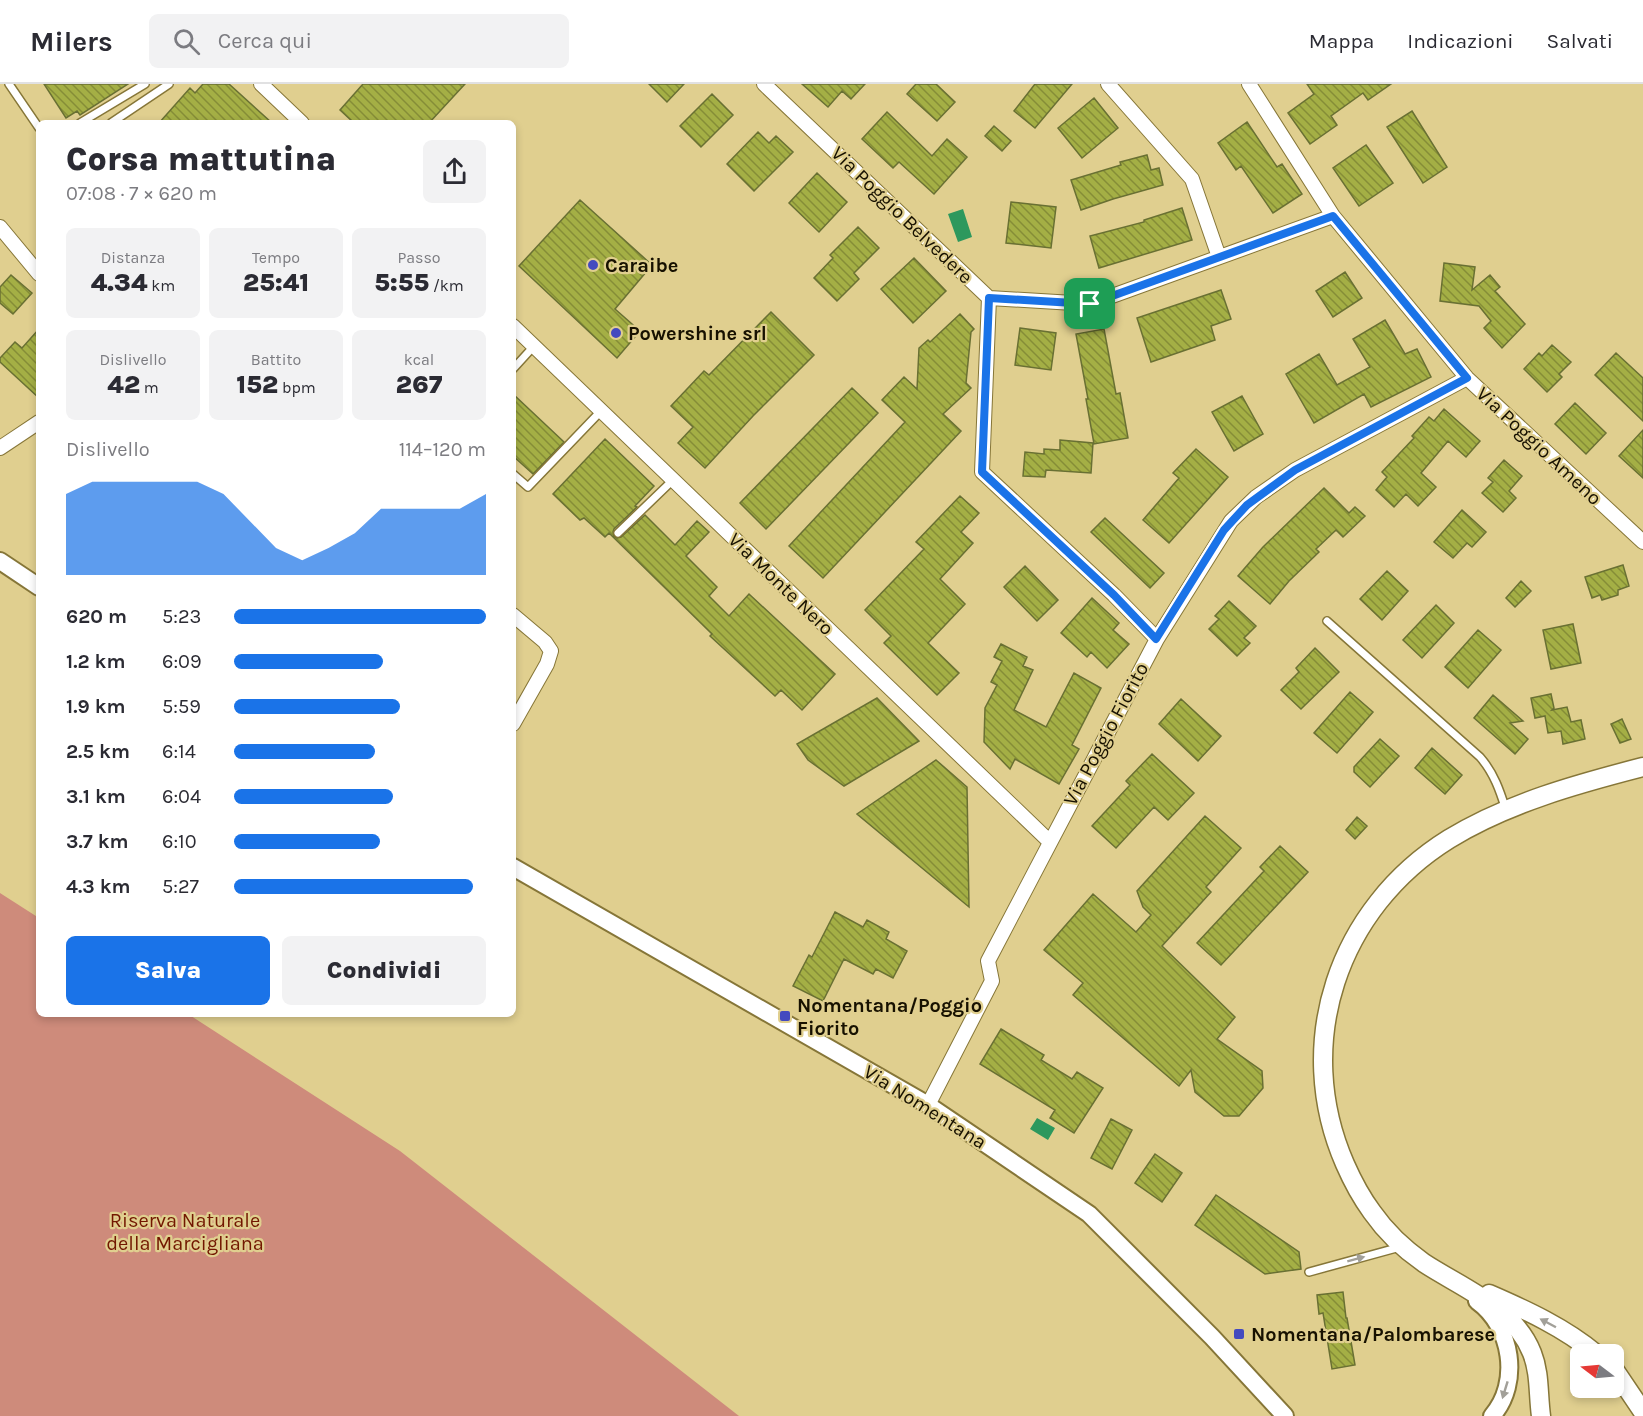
<!DOCTYPE html>
<html lang="it">
<head>
<meta charset="utf-8">
<style>
	:root { --surface:#fff; --page:#f2f2f3; --text:#2b2b33; --muted:#7c7c81; --line:#e1e1e2; --accent:#1a73e8 }
	body { margin:0; font-family:Karla,sans-serif; background:var(--page); color:var(--text); height:100vh; display:flex; flex-direction:column; font-size:22px; white-space:nowrap }
	* { box-sizing:border-box; margin:0 }
	p { font-size:20px; color:var(--muted) }
	.icon { flex:none; width:33px; height:33px; fill:none; stroke:currentColor; stroke-width:2; stroke-linecap:round; stroke-linejoin:round }
	.map { position:relative; flex:1; overflow:hidden }
	.sheet { position:absolute; left:36px; top:36px; width:480px; height:897px; display:flex; flex-direction:column; background:var(--surface); border-radius:9px; box-shadow:0 3px 9px #0003 }
	.sheet>* { flex:none }
	.needle { width:39px; rotate:286deg }
	.fabs { position:absolute; left:1570px; top:1260px; display:grid; gap:12px }
	.fabs a { display:grid; place-items:center; width:54px; height:54px; border-radius:9px; background:var(--surface); box-shadow:0 3px 9px #0003; font-size:30px }
	.pin { position:absolute; display:grid; place-items:center; width:51px; height:51px; color:#fff; margin:-26px; border-radius:12px; box-shadow:0 3px 9px #0006 }
	.round { display:grid; place-items:center; flex:none; width:63px; height:63px; border-radius:9px; background:var(--page) }
	.overview { display:flex; align-items:center; justify-content:space-between; height:102px; padding:0 30px }
	h1 { font-size:33px; font-weight:800; line-height:45px }
	.metrics { display:grid; grid-template-columns:repeat(3,1fr); gap:9px; height:102px; padding:6px 30px }
	.metrics div { display:grid; align-content:center; border-radius:9px; background:var(--page); text-align:center }
	.metrics b { font-size:26px; font-weight:800 }
	.metrics small { font-size:16px; font-weight:400 }
	.metrics p { font-size:16px }
	.chart { height:168px; padding:12px 30px }
	.chart p { display:flex; justify-content:space-between }
	.chart svg { width:100%; height:108px; margin-top:6px; fill:var(--accent); opacity:.7 }
	.action { display:flex; gap:12px; margin-top:auto; padding:12px 30px }
	.action a { flex:1; height:69px; border-radius:9px; background:var(--accent); color:#fff; font-size:24px; font-weight:800; line-height:69px; text-align:center }
	.action a+a { background:var(--page); color:var(--text) }
	ul { padding:0 30px; list-style:none; font-size:20px }
	li { display:grid; grid-template-columns:96px 72px 1fr; align-items:center; height:45px }
	li i { height:15px; border-radius:8px; background:var(--accent) }
	header { display:flex; align-items:center; gap:36px; box-sizing:border-box; height:84px; padding:0 30px; background:var(--surface); border-bottom:2px solid var(--line) }
	header strong { font-size:28px }
	nav { display:flex; gap:33px; margin-inline-start:auto; font-size:21px }
	.search { width:420px; height:54px; background:var(--page); display:flex; align-items:center; gap:15px; box-sizing:border-box; padding:0 21px; border-radius:9px; color:var(--muted); font-size:22px }
	.map>svg:first-child { display:block }
</style>
</head>
<body>
<header>
<strong>Milers</strong>
<div class="search"><svg class="icon" aria-label="search" viewBox="0 0 24 24"><circle cx="10" cy="10" r="6"/><path d="M15 15l6 6"/></svg>Cerca qui</div>
<nav><a>Mappa</a><a>Indicazioni</a><a>Salvati</a></nav>
</header>
<div class="map">
<svg width="1643" height="1332" viewBox="0 0 1643 1332">
	<defs>
		<pattern id="building-back-hatch" width="6" height="6" patternUnits="userSpaceOnUse" patternTransform="scale(1.5)"><rect width="6" height="6" fill="#a4af45"/><path d="M-1 5l2 2M0 0l6 6M5-1l2 2" fill="none" stroke="#858d37"/></pattern>
	</defs>
	<rect width="100%" height="100%" fill="#e0cf8f"/>
	<path fill="#ce8b7b" d="M0 809 39 834V930H188L400 1067 739 1332H0Z"/>
	<path fill="#2d985d" d="M963 125 972 153 958 158 948 130Z
		M1037 1034 1055 1044 1048 1056 1030 1045Z"/>
	<path fill="url(#building-back-hatch)" stroke="#697033" stroke-width="1.5" d="M44 0H128L80 31 77 27 66 34Z
		M203 0H229L272 39H159L190 4 195 9Z
		M363 0H465L429 39H354L340 26Z
		M649 0H684L667 18Z
		M802 0H865L851 15 842 7 828 23Z
		M916 0H936L955 18 937 37 907 10Z
		M1035 0H1072L1035 44 1014 27Z
		M1307 0H1391L1368 16 1363 9 1331 32 1337 41 1310 60 1288 29 1314 10Z
		M712 10 733 31 701 63 680 42Z
		M1094 14 1118 44 1082 74 1058 44Z
		M1412 27 1447 83 1423 99 1387 43Z
		M887 28 932 72 947 55 967 73 934 110 899 78 893 84 862 55Z
		M1247 38 1277 83 1282 80 1302 110 1273 129 1241 82 1236 86 1218 59Z
		M994 42 1011 57 1002 67 985 52Z
		M758 48 769 59 776 52 793 68 754 107 727 80Z
		M1366 61 1393 99 1359 122 1333 84Z
		M1147 71 1151 86 1159 84 1163 101 1113 115 1081 126 1071 96 1121 81 1120 78Z
		M817 89 847 118 819 148 789 119Z
		M580 116 652 181 615 225 640 247 617 274 519 182Z
		M1011 118 1056 123 1051 164 1006 159Z
		M1182 124 1192 156 1099 184 1090 152 1144 138V136Z
		M858 143 879 164 854 189 859 195 837 217 814 194 833 174 830 171Z
		M914 174 946 207 913 239 881 205Z
		M1444 179 1475 183 1472 206 1490 191 1500 203 1495 207 1525 240 1502 264 1484 244 1491 237 1479 222 1440 217Z
		M1345 188 1362 214 1333 233 1316 207Z
		M11 191 32 209 13 230 0 219V203Z
		M1221 206 1231 235 1211 242 1215 256 1151 278 1137 234Z
		M771 228 814 271 753 332 705 384 678 359 693 343 671 322 704 287 709 291Z
		M960 230 974 245 971 248 966 299 971 304 943 330 961 347 823 494 789 462 905 338 882 316 904 293 917 305 919 264 928 256 930 258Z
		M1385 236 1405 270 1417 265 1431 293 1371 323 1364 310 1314 339 1286 290 1319 270 1337 301 1370 283 1353 255Z
		M1020 244 1056 249 1051 286 1015 281Z
		M39 245V314L0 278V274L15 258 22 264Z
		M1104 245 1116 310 1120 309 1128 354 1094 360 1086 315H1088L1076 250Z
		M1552 261 1571 278 1559 290 1562 293 1547 308 1524 285 1539 269 1542 272Z
		M1616 269 1643 294V337L1595 291Z
		M852 304 878 329 766 445 740 419Z
		M513 310 564 358 533 390 513 372Z
		M1242 312 1263 350 1234 367 1212 328Z
		M1575 319 1606 349 1586 370 1555 340Z
		M1444 325 1480 357 1466 373 1448 357 1421 389 1436 403 1418 422 1406 410 1394 423 1376 406 1387 393 1382 388 1414 354 1412 352 1429 333 1434 337Z
		M1643 346V394L1619 372Z
		M605 355 654 402 635 422 637 423 614 445 613 448 614 452 617 454 621 453 645 431 675 461 697 437 709 448 686 472 717 503 709 512 729 532 749 510 835 590 802 626 781 606 775 612 710 552 712 550 609 449 605 453 584 434 580 436 553 410Z
		M1060 356 1093 359 1091 389 1046 386 1045 393 1023 392 1025 368 1044 370V365L1060 366Z
		M1196 365 1228 393 1169 459 1143 436 1179 394 1173 389Z
		M1504 376 1522 392 1509 407 1516 414 1503 428 1482 409 1493 398 1488 394Z
		M1324 404 1349 429 1355 423 1365 432 1343 453 1336 446 1316 465 1319 468 1289 497 1270 520 1238 492 1263 463Z
		M960 412 979 429 961 448 973 459 940 495 965 520 928 559 959 589 937 611 884 559 891 552 865 526 924 465 916 458Z
		M1462 426 1486 448 1472 463 1467 459 1453 474 1434 458Z
		M1105 434 1164 489 1150 504 1091 448Z
		M1623 481 1629 502 1618 506V511L1602 516 1600 511 1592 514 1585 493Z
		M1025 482 1058 516 1037 537 1004 503Z
		M1387 487 1408 507 1382 536 1360 515Z
		M1521 497 1531 507 1515 523 1506 514Z
		M1092 514 1119 539 1113 546 1129 560 1107 584 1091 568 1087 573 1061 549Z
		M1229 517 1256 542 1244 554 1250 559 1237 572 1209 545 1219 535 1215 532Z
		M1436 521 1454 539 1422 574 1403 556Z
		M1573 540 1581 579 1551 585 1543 546Z
		M1478 546 1501 566 1468 604 1445 583Z
		M1001 560 1027 573 1023 582 1033 586 1014 626 1046 643 1074 589 1101 604 1072 661 1079 665 1059 700 1015 675 1010 685 984 658 985 624 997 601 991 598 1002 577 994 573Z
		M1315 564 1339 588 1301 625 1281 606 1299 588 1296 584Z
		M1350 608 1373 628 1337 669 1314 649Z
		M1551 610 1554 624 1552 626 1567 623 1571 638 1581 636 1585 655 1563 660 1561 647 1548 649 1545 632 1535 634 1531 614Z
		M1493 611 1523 637 1510 639 1528 655 1515 670 1474 634Z
		M877 614 919 657 844 702 808 676 797 660Z
		M1181 615 1221 652 1198 677 1159 640Z
		M1622 635 1631 655 1620 659 1611 640Z
		M1380 655 1399 672 1370 703 1354 688V683Z
		M1432 664 1462 691 1445 710 1415 684Z
		M1152 670 1194 709 1168 736 1154 723 1116 764 1092 742 1130 701 1126 697Z
		M936 676 967 703 969 823 857 730Z
		M1205 732 1241 764 1206 803 1211 808 1162 862 1235 933 1217 955 1262 987 1263 1004 1239 1032H1224L1195 1008 1191 986 1179 1002 1073 911 1083 899 1044 866 1093 810 1136 848 1151 831 1143 823 1137 807Z
		M1357 733 1367 742 1355 755 1346 746Z
		M1280 762 1308 788 1221 881 1197 859 1264 787 1260 783Z
		M835 828 863 843 867 836 889 848 886 855 907 867 893 894 876 885 873 890 844 875 823 917 793 902 809 871 812 873Z
		M1001 945 1044 971 1041 976 1072 995 1077 988 1103 1004 1074 1049 1050 1034 1055 1026 980 980Z
		M1111 1035 1132 1046 1112 1085 1091 1074Z
		M1155 1070 1182 1089 1162 1118 1135 1099Z
		M1216 1111 1299 1168 1301 1185 1265 1190 1195 1141Z
		M1343 1208 1346 1234H1347L1355 1281 1332 1285 1323 1229 1319 1230 1317 1211Z"/>
	<g fill="none" stroke-linecap="round" stroke-linejoin="round">
		<defs>
			<path id="service" d="M9 0 39 44
				M80 39 145 0
				M111 39 169 0
				M513 285 534 262
				M513 390 528 403 601 327
				M618 449 673 396
				M1327 537 1480 673C1494 689 1500 707 1506 726
				M1309 1188 1400 1163"/>
			<path id="minor" d="M261 0 302 39
				M764 0 989 214 1090 220 1333 132
				M1108 0 1192 95 1219 173
				M1249 0 1333 132 1467 294 1643 458
				M0 143 39 190
				M989 214 982 388 1114 511 1157 555
				M513 242 1050 758
				M0 364 39 338
				M513 531 545 558 551 567 547 580 513 640
				M928 1021 992 897 988 877 1157 555 1231 437 1256 413 1295 386 1467 294"/>
			<path id="tertiary" d="M0 477 39 503
				M513 783 928 1021 1089 1130 1212 1253 1285 1332
				M1477 1217C1512 1242 1521 1299 1492 1332"/>
			<path id="secondary" d="M1489 1210C1526 1226 1565 1244 1596 1270
				M1614 1285 1643 1328
				M1541 1332C1538 1310 1540 1289 1532 1269 1514 1223 1462 1204 1424 1179 1404 1165 1386 1148 1372 1128 1361 1113 1352 1096 1345 1080 1292 959 1338 824 1449 755 1508 719 1577 700 1643 683"/>
		</defs>
		<use href="#service" stroke="#867638" stroke-width="10"/>
		<use href="#minor" stroke="#867638" stroke-width="16"/>
		<use href="#tertiary" stroke="#867638" stroke-width="20"/>
		<use href="#secondary" stroke="#867638" stroke-width="21"/>
		<use href="#service" stroke="#fff" stroke-width="7"/>
		<use href="#minor" stroke="#fff" stroke-width="14"/>
		<use href="#tertiary" stroke="#fff" stroke-width="16"/>
		<use href="#secondary" stroke="#fff" stroke-width="18"/>
	</g>
	<defs><path id="oneway-solid" d="M-6-.8H1V-3.2L6.5 0L1 3.2V.8H-6Z" transform="scale(1.5)"/></defs>
	<g fill="#a2a099">
		<use href="#oneway-solid" transform="translate(1356 1175) rotate(-15)"/>
		<use href="#oneway-solid" transform="translate(1548 1239) rotate(-152)"/>
		<use href="#oneway-solid" transform="translate(1505 1306) rotate(107)"/>
	</g>
	<g fill="none" stroke-linecap="round" stroke-linejoin="round">
		<defs>
			<path id="route" d="M1333 132 1467 294 1295 386 1247 421 1224 446 1156 555 1114 511 982 388 989 214 1090 220Z"/>
		</defs>
		<use href="#route" stroke="#fff" stroke-width="12"/>
		<use href="#route" stroke="#1a73e8" stroke-width="8"/>
	</g>
	<g fill="#444abf" stroke="#e0cf8f" stroke-width="2">
		<circle cx="593" cy="181" r="6"/>
		<circle cx="616" cy="249" r="6"/>
		<rect x="779" y="926" width="12" height="12" rx="3"/>
		<rect x="1233" y="1244" width="12" height="12" rx="3"/>
	</g>
	<g text-anchor="middle" dominant-baseline="central" stroke-width="4.5" stroke-linejoin="round" paint-order="stroke">
		<g font-size="20" fill="#171100" stroke="#e0cf8f">
			<text transform="translate(902 131) rotate(44)">Via Poggio Belvedere</text>
			<text transform="translate(1539 362) rotate(43)">Via Poggio Ameno</text>
			<text transform="translate(781 500) rotate(44)">Via Monte Nero</text>
			<text transform="translate(1106 650) rotate(-62)">Via Poggio Fiorito</text>
			<text transform="translate(925 1023) rotate(32)">Via Nomentana</text>
		</g>
		<g font-size="20" font-weight="bold" fill="#171100" stroke="#e0cf8f" text-anchor="start">
			<text x="605" y="181">Caraibe</text>
			<text x="628" y="249">Powershine srl</text>
			<text x="797" y="921">Nomentana/Poggio<tspan x="797" dy="23">Fiorito</tspan></text>
			<text x="1251" y="1250">Nomentana/Palombarese</text>
		</g>
		<g font-size="20" fill="#721700" stroke="#e0cf8f">
			<text x="185" y="1136">Riserva Naturale<tspan x="185" dy="23">della Marcigliana</tspan></text>
		</g>
	</g>
</svg>
<div class="fabs">
<a><svg class="needle" viewBox="-14 -14 28 28"><path d="M0-13l5 13h-10z" fill="#e53935"/><path d="M0 13l5-13h-10z" fill="#7c7c81"/></svg></a>
</div>
<div class="pin" style="left:1090px;top:220px;background:#1e9e55"><svg class="icon" aria-label="arrive" viewBox="0 0 24 24"><path d="M6 21V4h12l-3 4 3 4H6"/></svg></div>
<section class="sheet">
<div class="overview"><div><h1>Corsa mattutina</h1><p>07:08 · 7 × 620 m</p></div><a class="round"><svg class="icon" aria-label="share" viewBox="0 0 24 24"><path d="M12 15V3M7 8l5-5 5 5M5 13v7h14v-7"/></svg></a></div>
<div class="metrics">
<div><p>Distanza</p><b>4.34<small> km</small></b></div>
<div><p>Tempo</p><b>25:41</b></div>
<div><p>Passo</p><b>5:55<small> /km</small></b></div>
</div>
<div class="metrics">
<div><p>Dislivello</p><b>42<small> m</small></b></div>
<div><p>Battito</p><b>152<small> bpm</small></b></div>
<div><p>kcal</p><b>267</b></div>
</div>
<div class="chart"><p><span>Dislivello</span>114–120 m</p>
<svg viewBox="0 0 160 44" preserveAspectRatio="none"><path d="M0 44V11L10 6L20 6L30 6L40 6L50 6L60 11L70 22L80 33L90 38L100 33L110 27L120 17L130 17L140 17L150 17L160 11V44z"/></svg>
</div>
<ul>
<li><b>620 m</b>5:23<i style="width:100%"></i></li>
<li><b>1.2 km</b>6:09<i style="width:59%"></i></li>
<li><b>1.9 km</b>5:59<i style="width:66%"></i></li>
<li><b>2.5 km</b>6:14<i style="width:56%"></i></li>
<li><b>3.1 km</b>6:04<i style="width:63%"></i></li>
<li><b>3.7 km</b>6:10<i style="width:58%"></i></li>
<li><b>4.3 km</b>5:27<i style="width:95%"></i></li>
</ul>
<div class="action"><a>Salva</a><a>Condividi</a></div>
</section>
</div>
</body>
</html>
